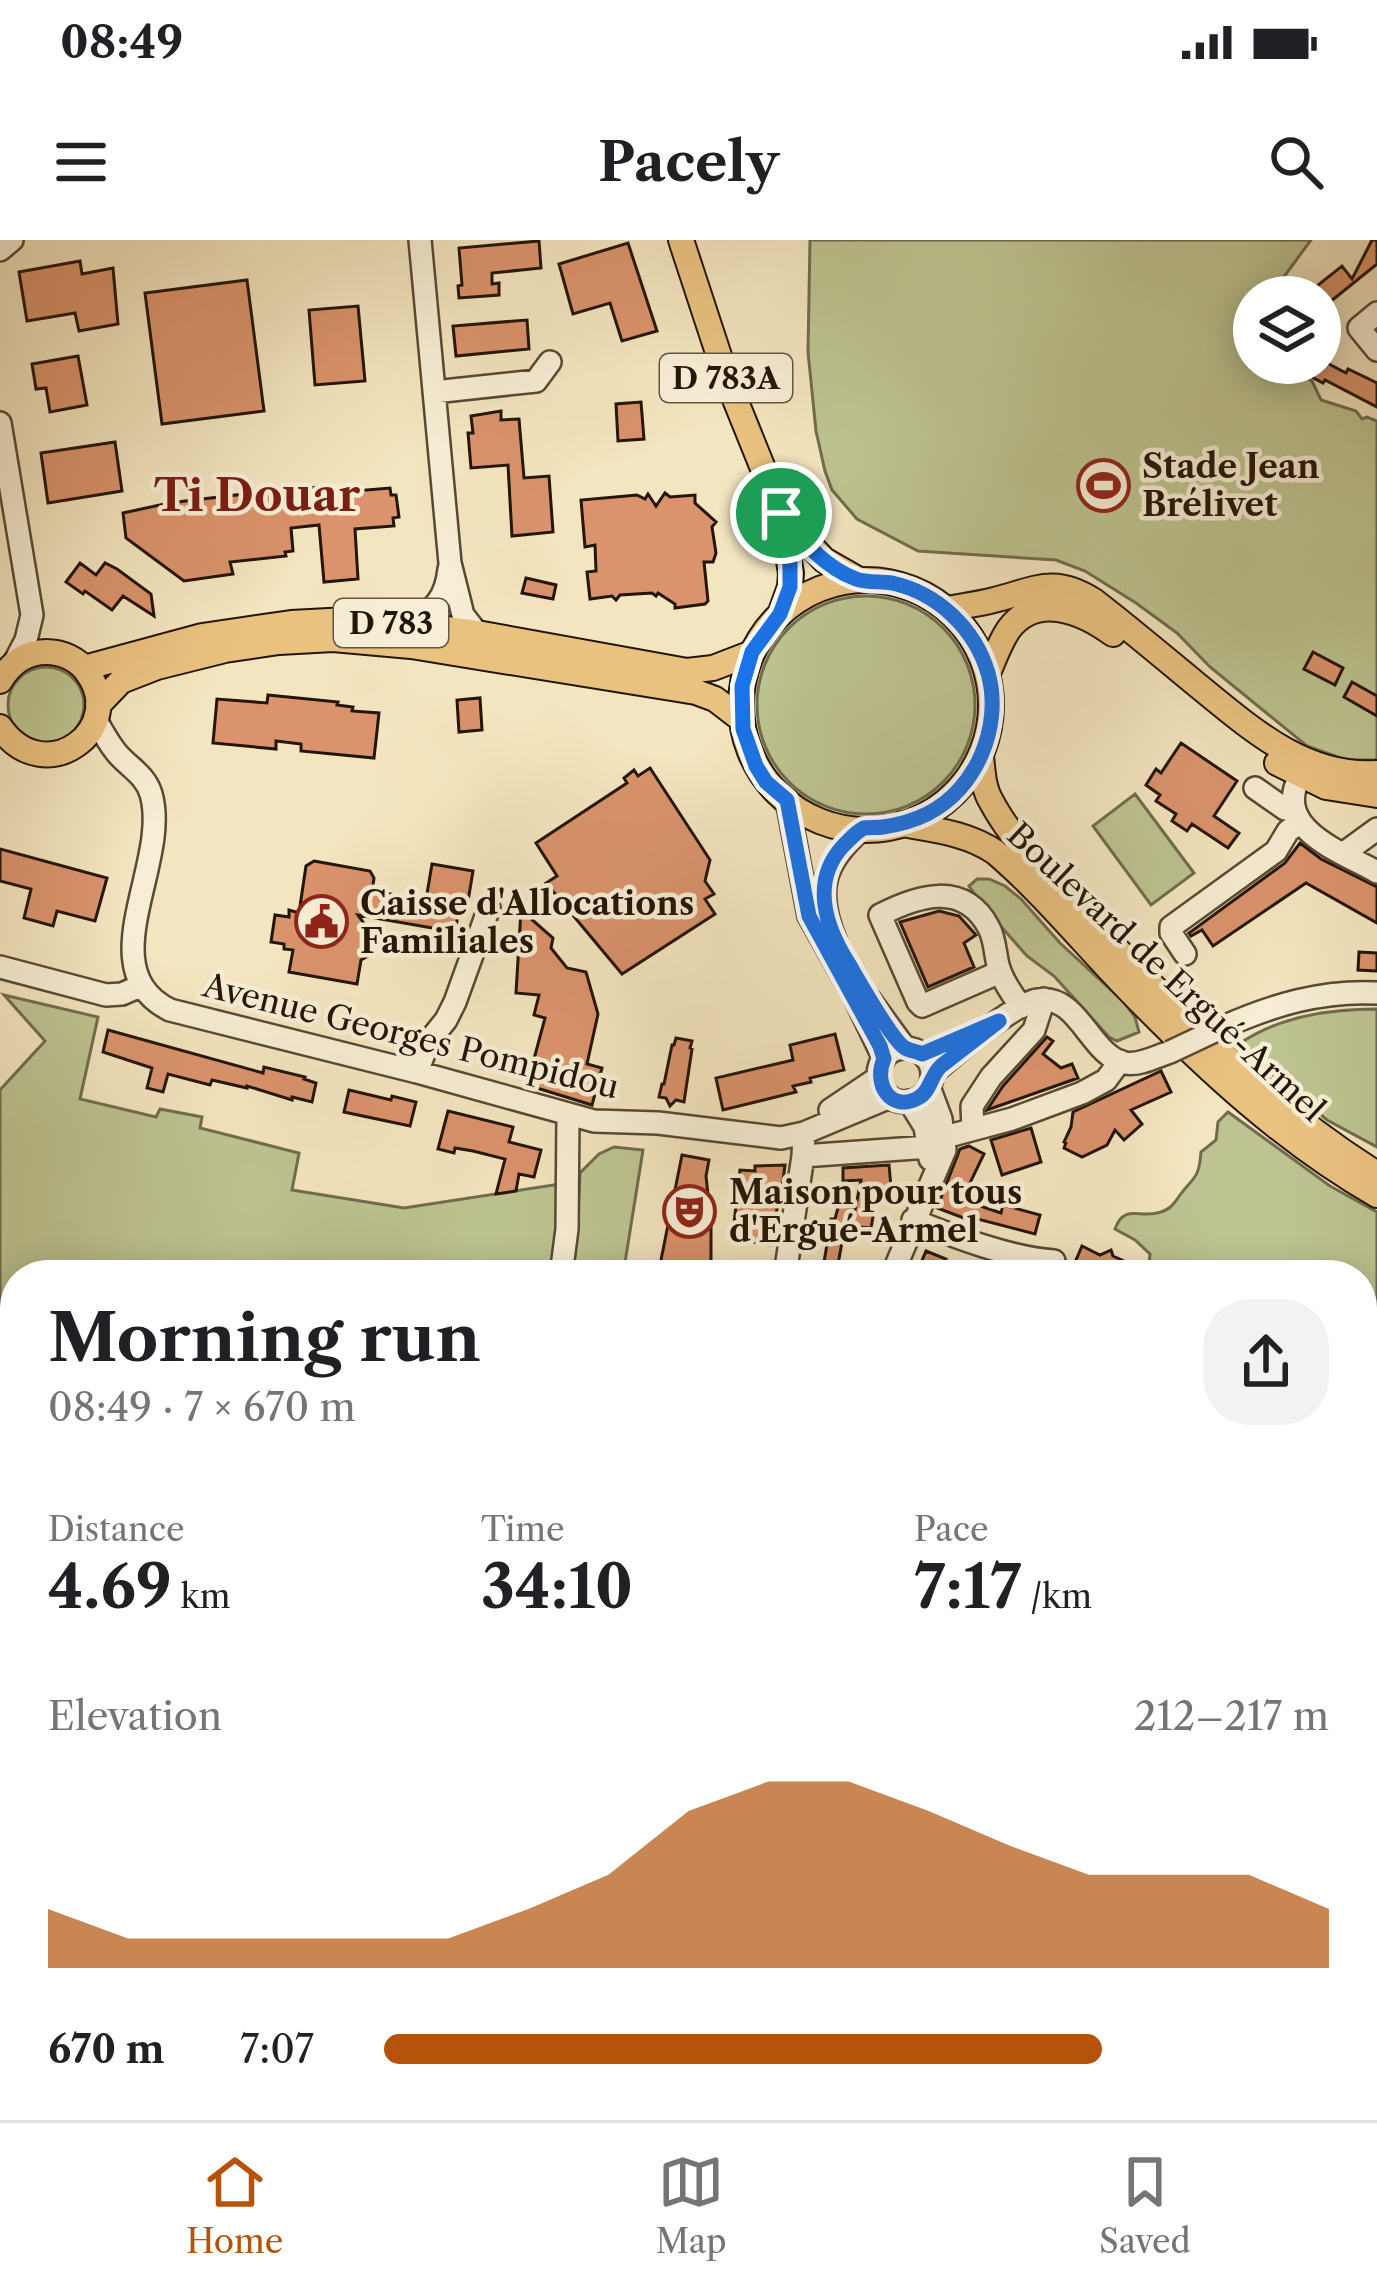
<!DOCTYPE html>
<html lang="en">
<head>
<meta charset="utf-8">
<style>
	:root { --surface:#fff; --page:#f2f2f2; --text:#202124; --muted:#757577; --line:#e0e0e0; --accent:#b45309 }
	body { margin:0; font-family:"Libre Caslon Text",serif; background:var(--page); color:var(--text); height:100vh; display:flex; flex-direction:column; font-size:45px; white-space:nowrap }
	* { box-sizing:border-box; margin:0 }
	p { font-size:39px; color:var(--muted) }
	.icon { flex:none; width:66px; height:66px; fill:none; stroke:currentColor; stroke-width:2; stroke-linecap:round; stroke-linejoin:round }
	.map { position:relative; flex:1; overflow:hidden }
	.sheet { position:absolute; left:0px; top:1020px; width:1377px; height:861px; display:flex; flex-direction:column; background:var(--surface); border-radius:48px 48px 0 0; box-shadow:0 6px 30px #0003 }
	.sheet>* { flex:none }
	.tools { position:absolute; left:1233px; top:36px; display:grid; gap:24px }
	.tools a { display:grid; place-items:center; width:108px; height:108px; border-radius:50%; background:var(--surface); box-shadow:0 6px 30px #0003; font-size:60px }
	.pin { position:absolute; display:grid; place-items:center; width:102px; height:102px; color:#fff; margin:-51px; border:6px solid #fff; border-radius:50%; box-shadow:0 3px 12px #0007 }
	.round { display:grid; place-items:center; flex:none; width:126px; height:126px; border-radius:48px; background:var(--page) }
	.headline { display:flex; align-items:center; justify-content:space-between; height:204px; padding:0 48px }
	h1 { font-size:66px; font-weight:700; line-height:90px }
	.metrics { display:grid; grid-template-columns:repeat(3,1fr); gap:18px; height:204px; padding:12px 48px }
	.metrics div { display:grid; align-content:center }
	.metrics b { font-size:60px; font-weight:700 }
	.metrics small { font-size:33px; font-weight:400 }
	.metrics p { font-size:33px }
	.chart { height:336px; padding:24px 48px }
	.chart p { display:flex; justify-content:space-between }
	.chart svg { width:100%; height:216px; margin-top:12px; fill:var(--accent); opacity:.7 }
	ul { padding:0 48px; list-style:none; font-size:39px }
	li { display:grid; grid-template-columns:192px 144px 1fr; align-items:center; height:90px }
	li i { height:30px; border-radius:15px; background:var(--accent) }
	.status { display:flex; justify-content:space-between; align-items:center; height:84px; padding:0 60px; background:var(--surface); direction:ltr }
	.status svg { height:33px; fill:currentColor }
	header { display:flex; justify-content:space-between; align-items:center; height:156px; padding:0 48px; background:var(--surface); font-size:54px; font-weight:700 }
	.tab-bar { display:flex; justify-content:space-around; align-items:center; height:168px; border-top:3px solid var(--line); background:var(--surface); font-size:33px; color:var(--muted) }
	.tab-bar a { display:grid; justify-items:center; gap:6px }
	.tab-bar .on { color:var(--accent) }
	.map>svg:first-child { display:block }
</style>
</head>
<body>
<div class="status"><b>08:49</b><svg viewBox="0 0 49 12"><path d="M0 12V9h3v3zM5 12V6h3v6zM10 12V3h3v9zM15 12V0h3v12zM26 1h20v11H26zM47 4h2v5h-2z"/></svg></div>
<header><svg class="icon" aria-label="menu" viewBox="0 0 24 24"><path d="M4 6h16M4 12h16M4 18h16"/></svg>Pacely<svg class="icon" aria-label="search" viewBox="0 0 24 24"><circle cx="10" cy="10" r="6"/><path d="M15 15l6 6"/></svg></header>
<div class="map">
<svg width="1377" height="1880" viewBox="0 0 1377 1880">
	<rect width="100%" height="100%" fill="#f3e5bf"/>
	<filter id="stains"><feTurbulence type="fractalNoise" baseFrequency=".00167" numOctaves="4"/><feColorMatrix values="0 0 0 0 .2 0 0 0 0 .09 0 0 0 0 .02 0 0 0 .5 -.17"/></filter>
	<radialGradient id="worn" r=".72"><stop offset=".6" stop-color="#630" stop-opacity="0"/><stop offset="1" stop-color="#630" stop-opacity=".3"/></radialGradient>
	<path fill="#bdc491" stroke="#706c4c" stroke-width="3" d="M810 0H1311L1269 57H1254V79L1241 100 1254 98 1252 129 1280 141 1286 123H1301L1300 135 1312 141 1321 160 1356 171 1362 179 1367 177 1377 181V520H1346L1307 506 1210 427 1177 393 1136 363 1085 331 1056 320 918 311 857 279 832 250 825 231 816 191 808 112Z
		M757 465a109 109 0 1 1 218 0a109 109 0 1 1-218 0Z
		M8 465a38 38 0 1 1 76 0a38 38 0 1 1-76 0Z
		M1135 554 1194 633 1151 665 1093 586Z
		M977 639H989L1005 646 1021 659 1060 703 1124 762 1135 777 1139 792 1117 801 1109 797 1054 736 1027 716 983 666 969 646Z
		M4 755 98 777 80 859 156 877 160 869 202 877 200 888 299 913 292 950 404 968 560 944V984L552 1035H15V1141L0 1127V850L45 801Z
		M1377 769V907L1327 880 1253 818 1245 810 1242 802C1281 776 1331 769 1377 769Z
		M1228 872 1330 946 1377 972V1232L1374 1226 1372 1227 1377 1237 1376 1256 1362 1265V1035H1141L1149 1023 1150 1014 1135 1000 1115 989C1124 964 1139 978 1157 973 1170 970 1173 965 1180 955 1193 937 1199 940 1201 912L1216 900 1218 882Z
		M614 907 643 910 623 1035H572L577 999 580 933 599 914Z
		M15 1503V1528L9 1544 15 1545V1577L0 1581V1513Z"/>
	<path fill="#da936c" stroke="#241506" stroke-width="3" d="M1372 0H1377V24L1320 70V57H1303L1342 26 1352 39Z
		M539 1 541 28 492 33V44L499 43V55L459 58 458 46 462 45 459 8Z
		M628 3 657 91 622 101 610 63 573 74 559 24Z
		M80 21 82 34 113 28 118 84 79 91 75 73 27 81 19 32Z
		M247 40 264 171 162 184 145 53Z
		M358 66 365 141 315 145 309 70Z
		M527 80 529 109 456 116 453 86Z
		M78 116 87 165 50 172 46 148 36 149 32 124Z
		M1307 123H1327L1346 133 1348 129 1377 143V167L1325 140 1323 143 1302 132Z
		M641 162 644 199 618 201 616 164Z
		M501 171V180L519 179 524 238 549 236 553 292 512 296 508 225 471 228 468 193H473L471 176Z
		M115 202 122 251 48 263 41 213Z
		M330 246V253L390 248 391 255H396L399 277 393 278 394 286 355 289 358 339 324 342 319 285 291 288 293 311 285 312 286 316 230 322 233 334 184 341 126 298 123 273 169 263 278 250 279 258 308 256V248Z
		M665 253 670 257 695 255V263L716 282 712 287 716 313 713 322H704L708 361 705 364 675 368V364L658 353 656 356 652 353 620 355 616 360 612 356 590 359 587 332 596 331 595 305 585 307 581 260 637 255 645 259 648 254 656 266Z
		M80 323 96 335 105 323 117 329 151 354 154 376 123 356 112 370 85 351 83 354 66 342Z
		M526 338 556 345 553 359 522 353Z
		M1313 412 1343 428 1335 445 1304 429Z
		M1352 442 1377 456V476L1344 457Z
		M268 455 338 462 337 465 353 467 352 471 379 473 374 518 301 511V504L276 501V509L213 503 217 459 267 463Z
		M480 458 482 490 459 492 457 460Z
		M1181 503 1237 541 1214 576 1239 593 1228 608 1192 584 1187 591 1172 581 1176 574 1156 561 1160 555 1146 545 1156 529 1161 533Z
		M650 528 710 620 705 641 714 654 705 659 715 674 622 734 546 643 557 636 536 603 627 543 624 538 634 530 638 536Z
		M1300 603 1321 619 1377 647V683L1306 643 1213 706 1202 690 1191 696 1189 693 1285 623Z
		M0 609 107 638 95 681 57 671 53 686 24 678 31 649 0 641Z
		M314 621 370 631 374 638 372 651 426 660 432 624 473 631 468 661 460 660 456 688 445 686 444 690 358 675 373 696 370 715 361 720 357 744 289 732 293 710 284 709V704L271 702 275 675 289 677V670L299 673 306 626Z
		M521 670 553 698 551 708 567 728 586 732 598 774 587 824 602 828 592 865 527 845 545 778 534 775 539 755 516 753Z
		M939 671 959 676 976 695 964 703 974 727 928 747 900 682Z
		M1359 712 1377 713V731L1358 730Z
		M108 790 263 833 264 827 305 837 304 839 316 843 312 862 292 857V860L247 846V848L212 840 210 845 168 834 163 852 147 848 152 828 103 812Z
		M835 794 844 830 810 838 811 842 793 846 796 852 723 870 716 838 793 820 790 805Z
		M1047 797 1053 801 1043 814 1061 828 1072 824 1078 838 987 870 1003 846Z
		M676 798 692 801 690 808 692 809 684 862 676 860 670 866 666 858 659 857 662 844H664L672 805H674Z
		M1161 831 1171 852 1131 870 1142 884 1124 900 1115 890 1107 905 1082 917 1064 908 1066 903 1064 902 1071 887 1073 872Z
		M349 850 391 860 392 856 416 862 410 886 344 872Z
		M448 871 513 887 509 902 541 910 534 937 519 934 516 951 496 954 505 919 473 911 455 908 454 913 438 909Z
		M1031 888 1041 922 1002 935 991 900Z
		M969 906 984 914 969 945 955 950 972 955 965 961 1001 973 1003 965 1040 975 1035 994 970 977 969 980 937 968 960 909Z
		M682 915 709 920 706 936 711 983V1035H658Z
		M785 925 780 965 778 964 770 1005 747 1001 748 995 733 992 740 930 755 931V926Z
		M889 925 891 947 878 949 871 988 845 986 836 1035H822L831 979H835L839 964 855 970 861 940 843 941V928Z
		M1082 1006 1100 1015 1111 1010 1113 1016 1126 1022 1120 1034 1106 1028 1098 1030 1076 1020Z
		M926 1011 946 1019 939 1035H916Z
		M0 1171 15 1185V1212L0 1198Z
		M0 1250 15 1263V1292L0 1278Z
		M1377 1287V1314L1362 1323V1296Z
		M15 1584V1673H12L0 1635V1589Z
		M1377 1685V1728L1362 1752V1689Z
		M12 1754 15 1761V1792L2 1796 0 1759Z
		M82 1866H114L126 1880H95Z
		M283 1866H325L319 1880H299L301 1876Z
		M393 1866H415L420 1880H400Z
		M591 1866H630L624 1873 632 1880H607Z
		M1068 1866H1094L1096 1880H1069Z
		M1197 1866H1258L1257 1880H1194Z"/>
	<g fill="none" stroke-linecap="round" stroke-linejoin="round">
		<defs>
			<path id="minor" d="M420 0 450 323 463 375 477 393
				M0 10 12 0
				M1377 73 1359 88 1377 110
				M434 152 536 141 550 122
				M0 183 32 375 26 400 14 423
				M409 384C434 371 446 358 449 329
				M96 480C102 491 108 502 116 512 128 527 145 534 151 554 171 623 88 729 170 770L417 832 594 881 658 883 781 898 804 893 890 857
				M1312 532 1300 536C1272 589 1340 611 1377 632
				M1255 548 1285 569 1293 568
				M787 560 809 676 854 756 884 819
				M1344 613 1377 589
				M836 702C815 652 822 624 862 589
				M1185 714 1171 693V687L1276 611 1288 591 1299 583
				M0 727 106 755 122 754 140 746
				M1000 732 922 766 918 762 880 675C917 656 964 640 989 688 995 699 995 713 998 725 1002 740 1012 754 1021 767
				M870 760 905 808
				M1223 787C1273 765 1322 750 1377 753
				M878 835a27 27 0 1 1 54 0a27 27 0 1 1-54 0Z
				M417 832 429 801 446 780 455 762 489 668
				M932 834C953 816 1014 763 1038 760 1079 754 1090 816 1125 823 1139 826 1157 816 1170 812
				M909 861 925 887 930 919
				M830 870 879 837
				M973 889 972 866 991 837 1034 790 1044 759
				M945 897 1012 879 1082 853 1106 840 1120 821
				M803 916 929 907
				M913 980C955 997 1010 1018 1054 1021
				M561 1035 567 989 568 875
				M785 1035 803 916 804 893
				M892 1035 945 910 941 879 929 847
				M0 1229 15 1243
				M0 1314 15 1308
				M1362 1357 1377 1360
				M0 1564 15 1565
				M1362 1657 1377 1653
				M0 1699 15 1721
				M231 1866 235 1880
				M656 1866 672 1880
				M857 1866 860 1880
				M160 1880 165 1866
				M351 1880 357 1866
				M503 1880 505 1866
				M1127 1880 1136 1866"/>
			<path id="major" d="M681 0 726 137 781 273 791 333 790 347 781 372
				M784 277 824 320 859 340
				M741 465a125 125 0 1 1 250 0a125 125 0 1 1-250 0Z
				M947 369C962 366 979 364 994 360 1035 350 1053 335 1094 361 1129 388 1162 416 1196 444 1249 487 1304 538 1377 533
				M84 428 202 396 291 383 348 380 409 384 477 393 687 431 713 428 752 413
				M988 433C994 419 1000 402 1009 389 1037 352 1083 372 1113 394
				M0 441C10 424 26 412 46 412 62 412 78 419 87 432 129 488 45 552 0 487
				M98 465 121 441 157 427 225 410 279 402 333 399 411 406 696 452 715 459 741 479
				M981 517C983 532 983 548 991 561 1013 603 1057 646 1090 681 1178 774 1268 866 1377 934
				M1277 523 1326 547 1377 555
				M902 584C935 590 967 593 995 612 1044 654 1085 705 1130 751 1204 827 1284 902 1377 955"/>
		</defs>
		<use href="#minor" stroke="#584934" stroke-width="26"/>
		<use href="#major" stroke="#241506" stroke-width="28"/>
		<use href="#minor" stroke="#f7eed5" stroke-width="21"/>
		<use href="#major" stroke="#eac280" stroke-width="24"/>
		<defs>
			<path id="minor-bridge" d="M1170 812 1223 787"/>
		</defs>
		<use href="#minor-bridge" stroke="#584934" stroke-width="26" stroke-linecap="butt"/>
		<use href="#minor-bridge" stroke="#f7eed5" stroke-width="21"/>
	</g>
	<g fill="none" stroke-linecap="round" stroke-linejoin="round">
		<defs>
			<path id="route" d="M781 273C800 299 825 328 856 339 867 343 881 341 892 343 938 353 975 389 988 433 1003 486 976 550 927 574 913 581 897 585 883 587 876 588 870 587 864 588 857 591 849 600 843 606 810 642 826 688 849 724 858 740 893 801 905 808 910 811 917 811 922 814L999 781 941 826C930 836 931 851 918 858 890 873 873 843 884 819L880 806 809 676 787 560 766 542 756 526 743 489 742 446 752 412 780 374 790 347V320Z"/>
		</defs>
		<use href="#route" stroke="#fff" stroke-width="24"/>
		<use href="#route" stroke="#1a73e8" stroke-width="15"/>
	</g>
	<defs>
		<symbol id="stadium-ring" viewBox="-11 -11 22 22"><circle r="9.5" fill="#f7eed5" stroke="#8f2418" stroke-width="1.5"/><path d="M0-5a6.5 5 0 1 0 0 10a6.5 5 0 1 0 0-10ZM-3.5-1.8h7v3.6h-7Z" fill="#8f2418"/></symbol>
		<symbol id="civic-ring" viewBox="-11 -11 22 22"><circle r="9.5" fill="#f7eed5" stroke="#8f2418" stroke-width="1.5"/><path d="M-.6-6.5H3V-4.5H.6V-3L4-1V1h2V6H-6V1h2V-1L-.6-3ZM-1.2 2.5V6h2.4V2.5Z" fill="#8f2418"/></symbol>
		<symbol id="theatre-ring" viewBox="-11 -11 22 22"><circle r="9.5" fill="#f7eed5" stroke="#8f2418" stroke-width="1.5"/><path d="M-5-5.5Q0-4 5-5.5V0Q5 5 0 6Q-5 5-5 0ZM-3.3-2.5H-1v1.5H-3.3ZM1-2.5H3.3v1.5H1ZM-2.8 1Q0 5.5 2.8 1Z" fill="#8f2418"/></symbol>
	</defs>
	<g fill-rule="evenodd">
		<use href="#stadium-ring" x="1074" y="216" width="59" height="59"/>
		<use href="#civic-ring" x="292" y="652" width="59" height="59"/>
		<use href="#theatre-ring" x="660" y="942" width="59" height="59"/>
	</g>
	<g text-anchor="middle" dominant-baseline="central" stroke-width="9" stroke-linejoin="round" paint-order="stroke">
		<g fill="#f7eed5" stroke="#635644" stroke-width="3">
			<rect x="660" y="114" width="132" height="48" rx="9"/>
			<rect x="334" y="359" width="114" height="48" rx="9"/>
		</g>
		<g font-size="30" font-weight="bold" fill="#241506">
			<text x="726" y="138">D 783A</text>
			<text x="391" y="383">D 783</text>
		</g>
		<g font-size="33" font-weight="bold" fill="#241506" stroke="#f7eed5" text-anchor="start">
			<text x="1142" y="226">Stade Jean<tspan x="1142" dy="38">Brélivet</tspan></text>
			<text x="360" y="663">Caisse d'Allocations<tspan x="360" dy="38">Familiales</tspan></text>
			<text x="729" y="952">Maison pour tous<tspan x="729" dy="38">d'Ergué-Armel</tspan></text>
		</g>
		<g font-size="33" fill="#241506" stroke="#f7eed5">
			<text transform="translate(1166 732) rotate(43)">Boulevard de Ergué-Armel</text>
			<text transform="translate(411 796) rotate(14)">Avenue Georges Pompidou</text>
		</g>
		<g font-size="45" font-weight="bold" fill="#7a1f14" stroke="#f7eed5">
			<text x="257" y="255">Ti Douar</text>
		</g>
	</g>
	<rect width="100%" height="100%" filter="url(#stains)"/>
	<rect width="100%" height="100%" fill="url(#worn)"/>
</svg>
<div class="tools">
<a><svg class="icon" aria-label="layers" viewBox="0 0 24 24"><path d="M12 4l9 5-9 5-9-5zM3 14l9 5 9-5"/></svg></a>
</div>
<div class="pin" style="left:781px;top:273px;background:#1e9e55"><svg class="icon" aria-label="arrive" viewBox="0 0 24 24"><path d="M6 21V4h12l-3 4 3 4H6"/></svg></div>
<section class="sheet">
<div class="headline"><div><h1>Morning run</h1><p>08:49 · 7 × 670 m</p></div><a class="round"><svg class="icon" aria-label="share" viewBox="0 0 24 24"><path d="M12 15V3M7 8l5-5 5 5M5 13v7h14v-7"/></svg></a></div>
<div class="metrics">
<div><p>Distance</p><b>4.69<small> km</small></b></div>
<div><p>Time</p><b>34:10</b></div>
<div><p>Pace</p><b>7:17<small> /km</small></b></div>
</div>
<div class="chart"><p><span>Elevation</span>212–217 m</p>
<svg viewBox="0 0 160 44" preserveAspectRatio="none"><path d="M0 44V32L10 38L20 38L30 38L40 38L50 38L60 32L70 25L80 12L90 6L100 6L110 12L120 19L130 25L140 25L150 25L160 32V44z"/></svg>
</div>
<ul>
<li><b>670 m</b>7:07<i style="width:76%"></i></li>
</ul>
</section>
</div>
<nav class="tab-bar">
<a class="on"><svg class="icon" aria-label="home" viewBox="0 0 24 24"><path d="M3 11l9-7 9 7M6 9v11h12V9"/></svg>Home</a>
<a><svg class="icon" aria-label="map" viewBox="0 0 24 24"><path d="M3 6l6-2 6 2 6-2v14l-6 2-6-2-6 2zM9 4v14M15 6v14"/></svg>Map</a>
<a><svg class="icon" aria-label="saved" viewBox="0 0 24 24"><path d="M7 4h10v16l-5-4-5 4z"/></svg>Saved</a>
</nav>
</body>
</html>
